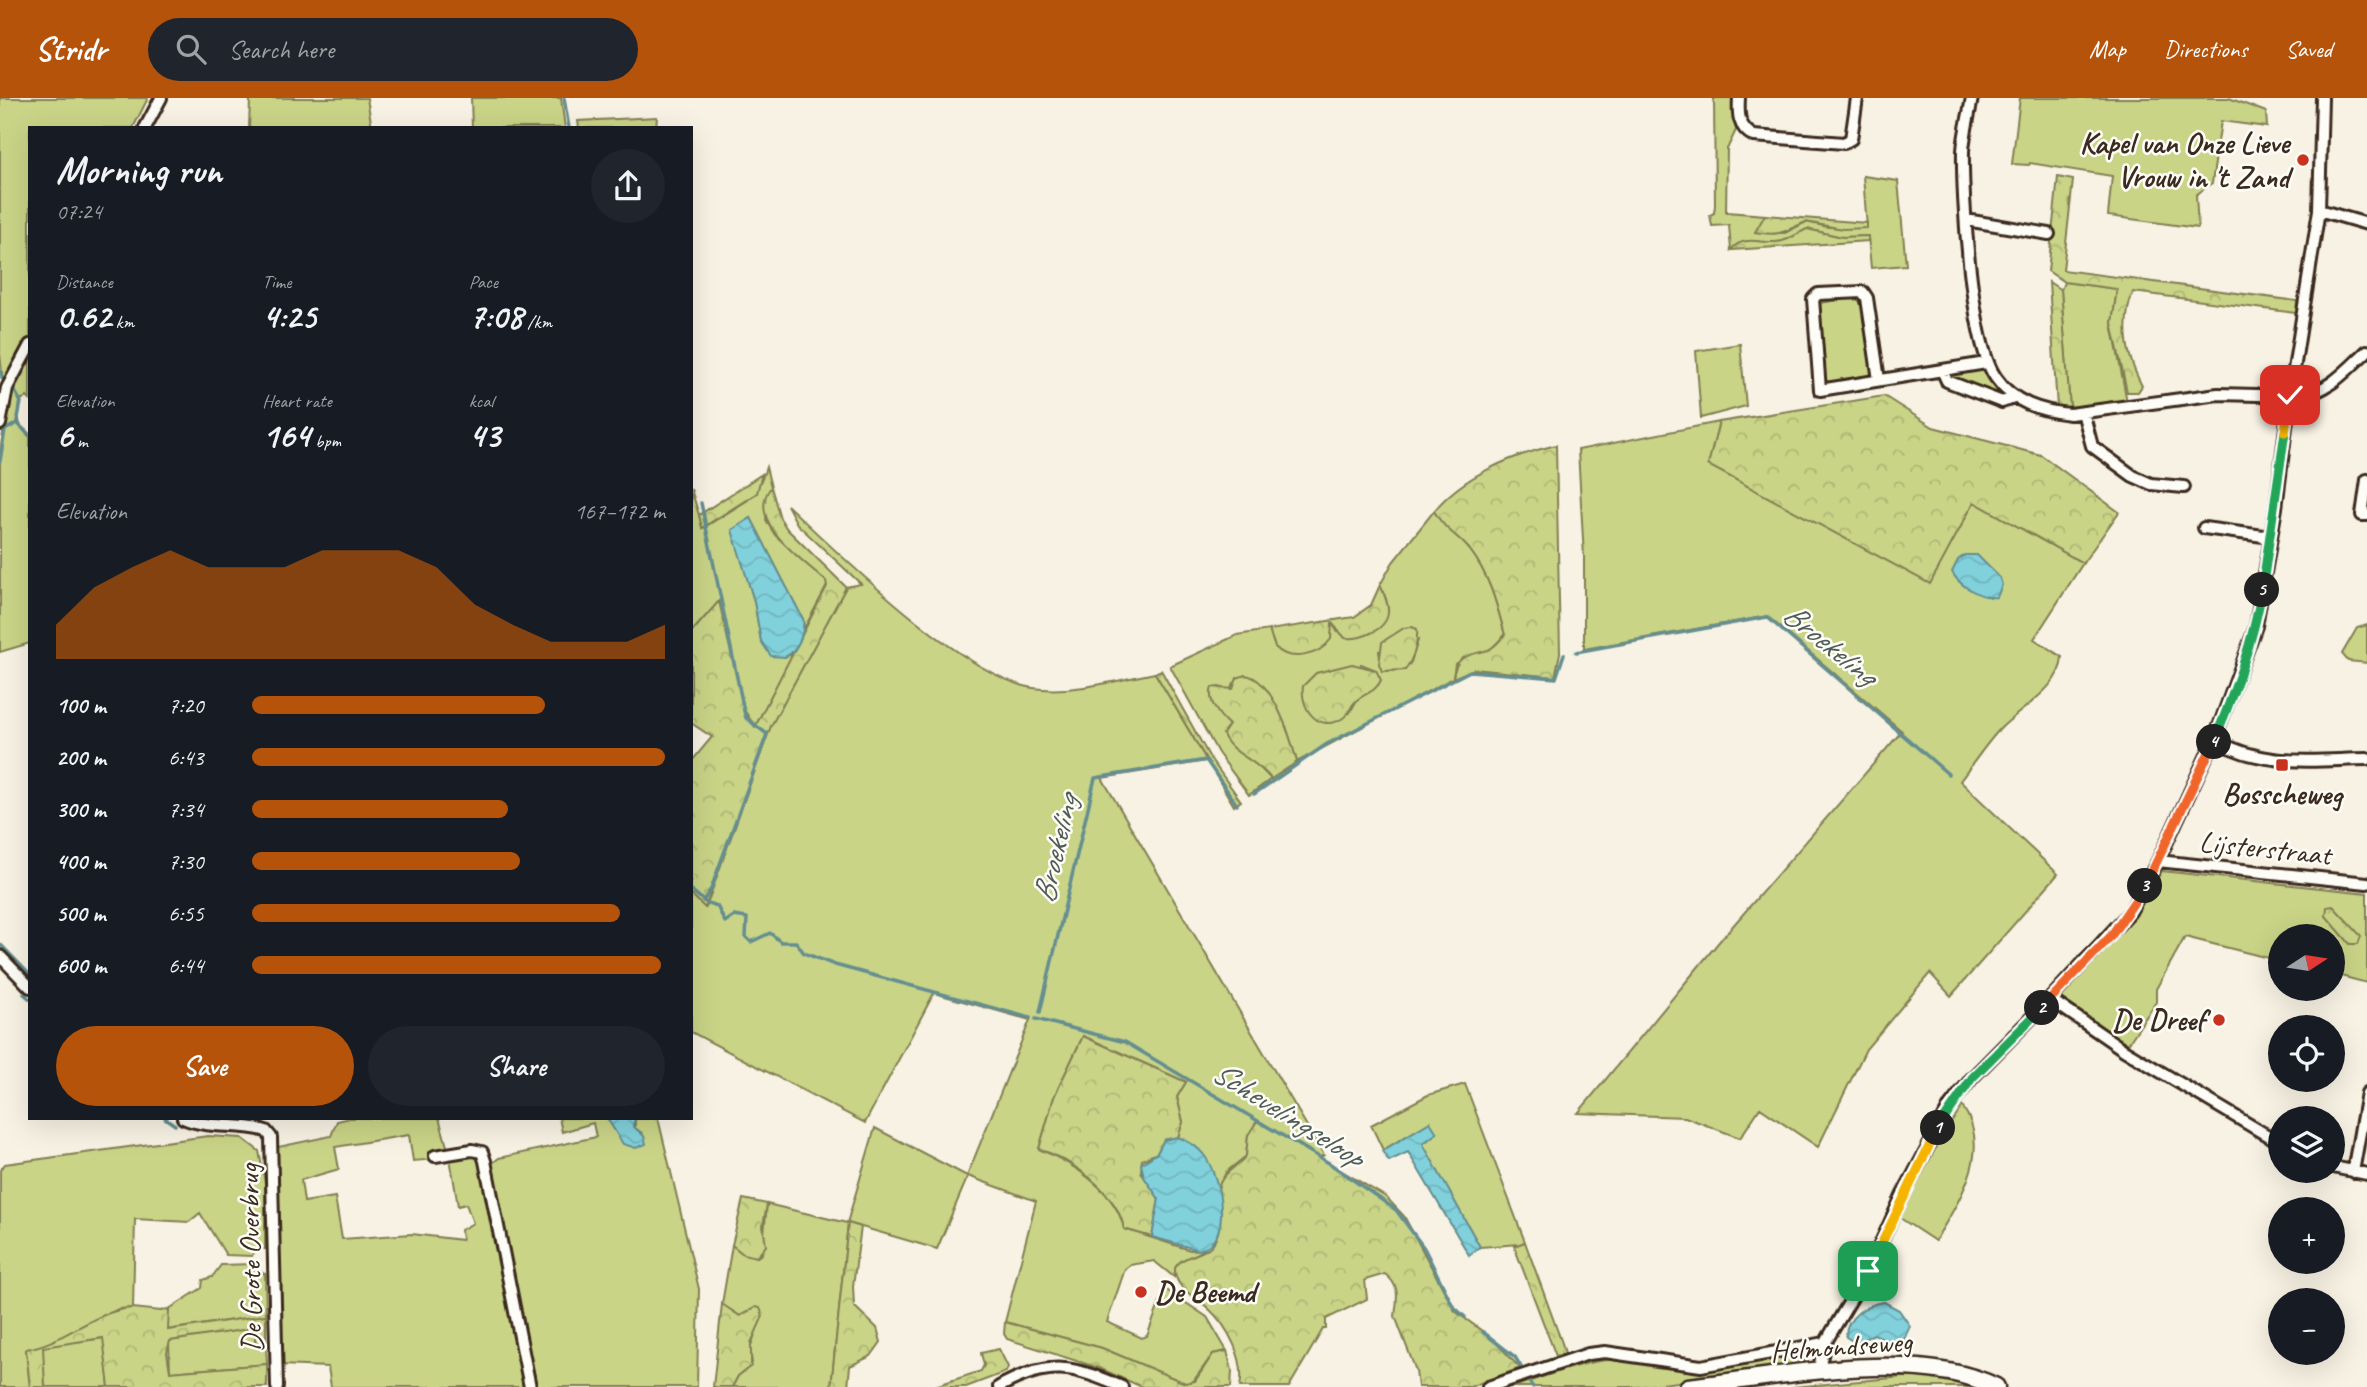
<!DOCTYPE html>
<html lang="en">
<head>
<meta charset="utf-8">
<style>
	:root { --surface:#171b24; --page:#20242c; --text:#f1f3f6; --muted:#9ea1a6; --accent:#b45309 }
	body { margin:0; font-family:Caveat,sans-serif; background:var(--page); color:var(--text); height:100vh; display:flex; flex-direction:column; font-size:26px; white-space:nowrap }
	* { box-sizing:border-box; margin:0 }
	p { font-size:23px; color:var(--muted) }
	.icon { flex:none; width:38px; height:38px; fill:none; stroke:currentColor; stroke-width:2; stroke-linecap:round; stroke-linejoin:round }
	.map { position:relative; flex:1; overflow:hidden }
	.side { position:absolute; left:28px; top:28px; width:665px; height:994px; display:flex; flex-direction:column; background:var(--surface); border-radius:0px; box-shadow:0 7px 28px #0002 }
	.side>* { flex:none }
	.needle { width:46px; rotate:78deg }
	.controls { position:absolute; left:2268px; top:826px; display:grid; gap:14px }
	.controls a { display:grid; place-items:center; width:77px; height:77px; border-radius:50%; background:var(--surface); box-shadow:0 7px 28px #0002; font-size:35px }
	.pin { position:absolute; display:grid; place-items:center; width:60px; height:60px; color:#fff; margin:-30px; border-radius:14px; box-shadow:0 4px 10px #0006 }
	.km { position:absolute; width:35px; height:35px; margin:-18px; border-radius:50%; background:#222; color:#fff; font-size:19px; line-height:35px; text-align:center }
	.round { display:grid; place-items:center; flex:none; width:74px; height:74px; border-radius:37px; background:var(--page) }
	.headline { display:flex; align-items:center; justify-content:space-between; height:119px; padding:0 28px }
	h1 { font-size:38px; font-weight:700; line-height:52px }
	.figures { display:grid; grid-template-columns:repeat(3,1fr); gap:10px; height:119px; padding:7px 28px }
	.figures div { display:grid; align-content:center }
	.figures b { font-size:35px; font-weight:700 }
	.figures small { font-size:19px; font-weight:400 }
	.figures p { font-size:19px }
	.chart { height:196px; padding:14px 28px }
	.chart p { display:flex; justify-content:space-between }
	.chart svg { width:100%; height:126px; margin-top:7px; fill:var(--accent); opacity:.7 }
	.cta { display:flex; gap:14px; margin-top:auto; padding:14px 28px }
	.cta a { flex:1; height:80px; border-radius:42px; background:var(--accent); color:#fff; font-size:28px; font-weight:700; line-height:80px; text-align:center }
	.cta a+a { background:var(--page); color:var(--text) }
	ul { padding:0 28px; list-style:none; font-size:23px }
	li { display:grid; grid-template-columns:112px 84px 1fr; align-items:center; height:52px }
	li i { height:18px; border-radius:9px; background:var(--accent) }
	header { display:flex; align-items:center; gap:42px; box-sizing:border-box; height:98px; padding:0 35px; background:var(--accent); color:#fff }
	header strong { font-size:33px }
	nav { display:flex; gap:38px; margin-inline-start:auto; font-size:24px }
	.search { width:490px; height:63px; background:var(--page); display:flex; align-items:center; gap:18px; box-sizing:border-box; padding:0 24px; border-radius:38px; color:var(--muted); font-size:26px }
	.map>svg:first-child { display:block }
</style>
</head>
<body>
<header>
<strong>Stridr</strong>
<div class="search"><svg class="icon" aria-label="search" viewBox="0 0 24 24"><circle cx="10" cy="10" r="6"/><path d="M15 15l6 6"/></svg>Search here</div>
<nav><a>Map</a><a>Directions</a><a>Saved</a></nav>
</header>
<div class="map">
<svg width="2367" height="1289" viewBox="0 0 2367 1289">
	<defs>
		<pattern id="forest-crowns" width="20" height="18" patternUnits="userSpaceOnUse" patternTransform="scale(1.75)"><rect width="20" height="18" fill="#c9d487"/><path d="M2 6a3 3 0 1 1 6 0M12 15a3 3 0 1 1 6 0" fill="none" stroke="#aeb674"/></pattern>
		<pattern id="water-waves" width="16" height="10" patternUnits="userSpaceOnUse" patternTransform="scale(1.75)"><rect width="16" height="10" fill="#81d1dc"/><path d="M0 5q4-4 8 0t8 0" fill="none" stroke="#70b4bc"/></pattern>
	</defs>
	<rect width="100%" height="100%" fill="#f8f2e4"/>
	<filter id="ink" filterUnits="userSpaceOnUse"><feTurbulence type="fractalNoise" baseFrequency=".0143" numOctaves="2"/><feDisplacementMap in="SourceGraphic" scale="14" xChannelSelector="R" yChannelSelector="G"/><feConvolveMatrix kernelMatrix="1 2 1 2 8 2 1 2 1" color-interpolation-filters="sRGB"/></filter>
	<g filter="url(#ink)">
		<path fill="#c9d487" stroke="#827f52" stroke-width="2" fill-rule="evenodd" d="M0 0H148L133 30H30V239L4 292 0 256Z
			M246 0H367L372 30H249L250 2Z
			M471 0H561L565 30H472Z
			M1714 0H1732L1736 32 1727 51 1726 114 1765 117 1756 134 1785 135 1806 124 1828 129 1867 130 1863 78 1898 83 1906 167 1871 170 1868 138 1842 139 1807 131 1788 142 1774 145 1747 143 1731 152 1729 127 1712 128 1710 117 1714 115 1715 107Z
			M2020 0H2229L2266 14 2267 29 2221 23 2212 85 2196 97 2198 130 2108 118 2112 78 2030 65 2029 67 2012 66Z
			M657 19 656 30H579L578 23Z
			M2064 184 2117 191 2112 225 2127 304 2070 311 2061 192Z
			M1857 199 1866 216 1873 274 1871 279 1827 284 1824 277 1820 205Z
			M1740 246 1746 308 1701 320 1696 253Z
			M30 258V302L27 299 20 302C19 320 15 326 30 339V545L0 554V352L10 295Z
			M1982 272 2010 304 2007 308H1999L1941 288 1940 278Z
			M1719 324 1709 367 1930 485 1974 404 2083 465 2034 541 2062 559C2061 590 2019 611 2000 631 1985 647 1973 666 1960 683L2058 776 1951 898 1930 875 1866 951 1818 1049 1760 1010 1740 1040 1685 1019 1578 1015 1718 845 1902 633 1767 518 1584 551V459L1578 352Z
			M766 369 771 389 766 422 775 437 826 483 827 488 804 531 803 521 751 420 733 432 754 503 761 543 790 557 795 552 755 629 744 612 719 504 691 535V391L703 430 748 402 762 381Z
			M787 407C840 457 964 579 1033 590 1072 596 1117 582 1155 575L1207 663 1102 680 1324 1057 1320 1059 1297 1045 1248 1037 1246 1058 1226 1074 1217 1095C1212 1069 1204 1050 1178 1039L1183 1024 1177 999 1186 984 1083 938 1054 999 1039 1051C1072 1064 1117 1094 1124 1131L1190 1152 1205 1151C1193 1161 1176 1158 1174 1179L1154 1163 1130 1167 1125 1171 1107 1224 1142 1240 1147 1238 1165 1191 1207 1219 1227 1253 1213 1256 1192 1285H1185L1102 1250 1005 1224 1036 1103 968 1078 937 1151 848 1125 831 1289H732L738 1278 752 1265 750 1251 755 1236 751 1212 740 1218 728 1213 722 1206 732 1147 757 1159 762 1156 767 1106 847 1125 875 1030 967 1078 1030 922 934 895 865 1025 691 934V796L706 809 771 627 846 489 861 486 797 426Z
			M1434 413C1446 433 1457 436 1470 452 1490 478 1497 507 1505 537L1490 552 1455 566 1453 580 1297 664 1286 628 1234 585 1230 592 1219 589 1224 622 1229 627 1224 633 1271 681 1249 697 1218 655 1170 568 1237 537 1269 532 1275 549 1297 558 1317 553 1331 523 1337 533 1386 501 1380 487 1393 464ZM1418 542 1411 564 1405 572 1382 573 1379 553ZM1361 566 1376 572 1378 587 1357 602 1349 616Z
			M2367 527V565L2348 563 2342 556 2357 530Z
			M2162 773 2367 795V885L2333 876V838H2280V863L2185 839 2156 891V904L2128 946 2056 903 2137 814Z
			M1465 986 1525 1144 1520 1146 1480 1149 1422 1046 1430 1024 1383 1052 1371 1027 1428 997Z
			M1962 1008C1994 1052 1959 1103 1935 1143L1900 1120 1935 1050Z
			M350 1020H439L450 1059H475L479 1061 526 1289H331L328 1269 280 1267 278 1049 331 1038 337 1023ZM409 1037 413 1063 450 1060 458 1108 466 1106 473 1125 461 1132 462 1142 412 1136 342 1141 335 1099 304 1104 301 1082 339 1071 335 1049Z
			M559 1020H607L623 1045 642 1035 635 1030V1021L658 1020 699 1191 697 1289H537L490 1067 499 1060 596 1039 593 1025 562 1034Z
			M208 1038 242 1040 259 1053 265 1085V1151H255L252 1158 226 1157 200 1115 189 1124 135 1121 133 1210 118 1211 45 1248 104 1240 109 1289H45L42 1249 26 1252 30 1289H0V1072L5 1066Z
			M253 1166 256 1172 265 1176 266 1217 167 1232 169 1211 202 1190 203 1182 212 1179 221 1167Z
			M256 1229 255 1244 266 1247 267 1266 170 1274 169 1243Z
			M1808 1253 1809 1257 1799 1269 1638 1289H1513C1543 1279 1575 1266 1606 1262 1626 1259 1644 1269 1664 1270 1713 1272 1761 1263 1808 1253Z
			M1915 1278 1952 1281 1978 1289H1793Z"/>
		<path fill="url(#forest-crowns)" stroke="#827f52" stroke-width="2" d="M2058 79 2073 82 2063 172 2297 203 2296 215 2133 194C2121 226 2126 258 2142 288L2138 294H2127L2112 225 2117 191 2064 184 2048 173Z
			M1765 117 1867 125V130L1843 131 1806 124C1784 133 1781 139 1755 134Z
			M1807 131 1842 139 1868 138V143L1731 152C1743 137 1759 145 1775 144 1787 144 1796 136 1807 131Z
			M2049 184 2061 192 2070 311 2057 310Z
			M1884 298 1933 329 2041 357 2119 414 2083 465 1974 404 1930 486 1708 367 1719 324Z
			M1556 347 1560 555 1555 579 1474 571 1453 580C1456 556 1468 558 1488 552 1494 550 1500 542 1505 537 1497 507 1490 478 1470 452 1457 436 1446 434 1434 413 1462 378 1513 357 1556 347Z
			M762 376 757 395 702 430 699 417Z
			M771 389 780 420 787 431 846 489 771 628 705 810 691 796V664L712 639 691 625V535L719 503 744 612 755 629 827 488 826 483C804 463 744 423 771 389Z
			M1380 487C1384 496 1389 506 1388 515 1386 533 1359 542 1345 540L1332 525 1331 541C1319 558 1290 565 1275 549L1269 532 1354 519 1371 507Z
			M1412 529 1417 531C1418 545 1414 560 1405 572L1382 573 1379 566 1382 544 1404 530Z
			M1352 566 1376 572 1381 582C1376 594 1365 595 1356 603 1350 608 1350 616 1343 620 1319 636 1300 611 1303 588L1316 575Z
			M1161 572 1210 660 1241 703 1234 708 1155 575Z
			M1245 577C1273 580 1291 641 1297 664L1271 681C1259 663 1229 655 1223 636L1229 627C1219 618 1207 603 1212 589L1233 591 1237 580Z
			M2333 808 2361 838 2358 846H2350L2326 818 2327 809Z
			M1083 938 1186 984 1177 999 1183 1024 1178 1039 1164 1042 1157 1055 1142 1062 1141 1074 1159 1101 1152 1139 1124 1131C1118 1095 1072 1062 1039 1051L1054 999Z
			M1257 1023 1386 1099 1404 1118 1455 1213 1493 1241 1520 1270 1470 1289H1418L1416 1273 1395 1218C1397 1201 1401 1188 1385 1176L1365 1182 1367 1201 1326 1221V1231H1323L1289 1289H1240C1246 1262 1228 1228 1208 1210 1195 1198 1174 1191 1175 1170 1183 1155 1205 1159 1214 1144 1226 1125 1212 1104 1220 1085 1225 1073 1238 1068 1246 1058L1248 1037Z
			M743 1101 767 1106 763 1128 766 1148 757 1159 743 1156 732 1147Z
			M848 1125 861 1129 853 1188 854 1208 877 1230 881 1244 871 1258 850 1268 848 1289H831Z
			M1525 1144 1562 1245 1565 1255 1556 1258 1514 1148Z
			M722 1206 740 1218 756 1209 760 1210 763 1218 751 1245V1268L738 1278 732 1289H713Z
			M133 1210 161 1213 169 1211 168 1232 266 1217V1247L255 1244 256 1230 170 1243 167 1254 170 1274 267 1266V1289H109L103 1240 43 1249 45 1289H30L26 1251C65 1245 92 1213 133 1210Z
			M1005 1224 1102 1250 1185 1285 1195 1283 1213 1256 1227 1253 1232 1272 1231 1289H1142L1099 1270 1007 1241 1004 1236Z
			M999 1251 1008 1269 1006 1274 966 1289H932L981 1273 984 1267 981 1255Z"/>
		<path fill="url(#water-waves)" stroke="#658e90" stroke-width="2" d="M751 420 803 521C805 535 798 553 785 559L771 558 761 543 754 503 732 432Z
			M1965 457H1977L2000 480 2002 487 1997 499C1982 501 1959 488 1952 474L1958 462Z
			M607 1020H635L633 1028 644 1038 646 1046 636 1050 623 1046Z
			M1430 1024 1437 1035 1423 1046 1480 1149 1469 1157 1408 1054 1389 1063 1382 1053Z
			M1178 1039C1189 1043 1197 1048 1204 1057 1221 1080 1234 1143 1199 1152L1152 1139 1159 1101 1144 1079 1141 1066 1157 1055 1164 1042Z
			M1884 1204 1899 1212 1910 1228 1904 1241 1894 1245 1874 1236 1856 1245 1846 1239C1845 1219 1867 1206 1884 1204Z"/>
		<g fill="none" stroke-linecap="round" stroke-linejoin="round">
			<path stroke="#658e90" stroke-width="3.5" d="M564 0 569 30
				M0 273 2 280
				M13 290 21 304 17 325 30 337
				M0 363 5 332 17 325
				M701 405 744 613 746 620 767 636 711 791 703 803
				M1576 554 1767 519 1948 676
				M1254 696 1327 646 1470 573 1556 580 1564 556
				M691 792 705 804 717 808 725 824 734 818 747 820 746 839 751 844 770 835 781 844H796L804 855 835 867 1030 920
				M0 846 30 877
				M24 896 30 901
				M1040 914 1095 680 1206 662 1237 707
				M1036 921 1125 944 1329 1065 1396 1112 1424 1150 1453 1208 1465 1219
				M165 1020 175 1027
				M1483 1234 1515 1259 1521 1269
				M1529 1284 1533 1289"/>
			<defs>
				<path id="street" d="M1739 0C1738 16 1738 30 1754 38L1844 45 1851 41 1857 0
					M1972 0C1969 17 1964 36 1963 53 1962 99 1971 246 1996 280 2013 305 2041 313 2070 316L2218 296 2301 298C2329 293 2347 272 2367 253
					M145 30 161 0
					M2319 112 2367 126
					M1966 122 2049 136
					M1942 272 1947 283 2002 304 2014 300
					M1879 282 1867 200 1863 194 1818 196 1813 201 1820 292 1986 265
					M2083 314 2092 348 2133 378 2151 386 2184 389
					M0 326 7 290 30 247
					M2367 382 2362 417H2367
					M2204 430 2271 439
					M2214 642C2265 670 2312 662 2367 661
					M2158 763 2367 785
					M0 858 30 889
					M2050 901 2124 952 2280 1045
					M183 1020C210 1032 239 1024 266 1033L271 1039 277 1289
					M435 1058 472 1052 482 1054 485 1063 530 1289
					M2333 1069 2367 1076
					M2353 1074 2367 995
					M1818 1274 1825 1245 1868 1173 1904 1094 1950 1008 1972 980 2050 901 2130 814 2158 763 2214 642 2256 528 2276 410 2290 297 2319 112 2322 0
					M999 1289C1049 1261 1073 1268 1122 1289
					M1488 1289 1588 1256 1605 1254 1701 1268 1825 1245"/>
				<path id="secondary" d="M1688 1289C1777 1279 1915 1249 1996 1289"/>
			</defs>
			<use href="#street" stroke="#3b2a1e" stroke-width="16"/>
			<use href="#secondary" stroke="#3b2a1e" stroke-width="21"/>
			<use href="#street" stroke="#fdfcf7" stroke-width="10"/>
			<use href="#secondary" stroke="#fdfcf7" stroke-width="16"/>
		</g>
	</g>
	<g fill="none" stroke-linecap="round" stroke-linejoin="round" filter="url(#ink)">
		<defs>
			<path id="split-1" d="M1868 1173 1938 1030"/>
			<path id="split-2" d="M1938 1030 1972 980 2042 910"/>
			<path id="split-3" d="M2042 910 2111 838 2145 788"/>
			<path id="split-4" d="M2145 788 2214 644"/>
			<path id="split-5" d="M2214 644C2234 594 2253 545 2262 492"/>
			<path id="split-6" d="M2262 492 2285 334"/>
			<path id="split-7" d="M2285 334 2290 297"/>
		</defs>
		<use href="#split-1" stroke="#fff" stroke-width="14"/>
		<use href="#split-2" stroke="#fff" stroke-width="14"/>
		<use href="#split-3" stroke="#fff" stroke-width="14"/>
		<use href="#split-4" stroke="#fff" stroke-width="14"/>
		<use href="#split-5" stroke="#fff" stroke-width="14"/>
		<use href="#split-6" stroke="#fff" stroke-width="14"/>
		<use href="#split-7" stroke="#fff" stroke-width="14"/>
		<use href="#split-1" stroke="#f5b400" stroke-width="9"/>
		<use href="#split-2" stroke="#22a559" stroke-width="9"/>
		<use href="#split-3" stroke="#f0652b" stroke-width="9"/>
		<use href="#split-4" stroke="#f0652b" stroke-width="9"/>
		<use href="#split-5" stroke="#22a559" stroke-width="9"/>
		<use href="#split-6" stroke="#22a559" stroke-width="9"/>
		<use href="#split-7" stroke="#f5b400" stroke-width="9"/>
	</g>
	<g fill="#c8321e" stroke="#fdfcf7" stroke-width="2.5">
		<circle cx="2303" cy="62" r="7"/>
		<rect x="2275" y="660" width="14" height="14" rx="3.5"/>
		<circle cx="2219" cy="922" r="7"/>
		<circle cx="1141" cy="1194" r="7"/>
	</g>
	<g text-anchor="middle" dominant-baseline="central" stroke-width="5" stroke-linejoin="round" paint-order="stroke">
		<g font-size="30" font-weight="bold" fill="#3b2a1e" stroke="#fdfcf7" text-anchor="end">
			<text x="2289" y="45">Kapel van Onze Lieve<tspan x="2289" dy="34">Vrouw in 't Zand</tspan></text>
			<text x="2282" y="696" text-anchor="middle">Bosscheweg</text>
			<text x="2205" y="922">De Dreef</text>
			<text x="1155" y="1194" text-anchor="start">De Beemd</text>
		</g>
		<g font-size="30" fill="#3b2a1e" stroke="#fdfcf7">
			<text transform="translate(2265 750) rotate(6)">Lijsterstraat</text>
			<text transform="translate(250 1160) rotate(-91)">De Grote Overbrug</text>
			<text transform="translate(1841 1248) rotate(-4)">Helmondseweg</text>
		</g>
		<g font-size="32" font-style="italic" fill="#505c57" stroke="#fdfcf7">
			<text transform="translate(1830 546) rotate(39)">Broekeling</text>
			<text transform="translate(1055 751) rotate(-77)">Broekeling</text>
			<text transform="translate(1288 1016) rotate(32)">Schevelingseloop</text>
		</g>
	</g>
</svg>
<div class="controls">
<a><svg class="needle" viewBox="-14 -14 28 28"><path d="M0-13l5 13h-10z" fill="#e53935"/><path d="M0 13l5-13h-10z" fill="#9ea1a6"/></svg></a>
<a><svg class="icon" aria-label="locate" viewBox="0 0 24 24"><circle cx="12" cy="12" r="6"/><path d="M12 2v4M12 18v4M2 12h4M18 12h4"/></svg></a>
<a><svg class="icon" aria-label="layers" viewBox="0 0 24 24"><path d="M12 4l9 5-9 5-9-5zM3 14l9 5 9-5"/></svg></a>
<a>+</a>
<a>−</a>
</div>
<div class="pin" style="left:1868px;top:1173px;background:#1e9e55"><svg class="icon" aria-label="arrive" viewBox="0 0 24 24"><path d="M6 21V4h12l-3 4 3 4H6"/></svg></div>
<div class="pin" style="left:2290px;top:297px;background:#d93025"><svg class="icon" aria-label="check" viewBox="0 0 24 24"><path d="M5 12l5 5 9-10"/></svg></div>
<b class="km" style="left:1938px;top:1030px">1</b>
<b class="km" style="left:2042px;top:910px">2</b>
<b class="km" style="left:2145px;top:788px">3</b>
<b class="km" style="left:2214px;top:644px">4</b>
<b class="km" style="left:2262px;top:492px">5</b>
<section class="side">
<div class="headline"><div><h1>Morning run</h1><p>07:24</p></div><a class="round"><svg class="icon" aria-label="share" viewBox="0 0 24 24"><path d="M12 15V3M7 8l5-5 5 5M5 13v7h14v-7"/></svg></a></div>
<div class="figures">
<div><p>Distance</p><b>0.62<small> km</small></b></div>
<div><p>Time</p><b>4:25</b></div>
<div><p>Pace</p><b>7:08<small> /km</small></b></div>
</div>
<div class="figures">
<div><p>Elevation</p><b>6<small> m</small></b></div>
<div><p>Heart rate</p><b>164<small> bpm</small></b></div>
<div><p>kcal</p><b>43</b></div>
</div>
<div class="chart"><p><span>Elevation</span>167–172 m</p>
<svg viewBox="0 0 160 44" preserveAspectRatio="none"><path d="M0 44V32L10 19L20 12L30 6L40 12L50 12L60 12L70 6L80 6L90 6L100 12L110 25L120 32L130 38L140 38L150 38L160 32V44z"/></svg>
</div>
<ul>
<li><b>100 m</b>7:20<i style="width:71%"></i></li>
<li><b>200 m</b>6:43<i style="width:100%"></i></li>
<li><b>300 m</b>7:34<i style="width:62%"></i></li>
<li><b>400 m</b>7:30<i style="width:65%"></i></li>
<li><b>500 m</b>6:55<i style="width:89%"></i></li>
<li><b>600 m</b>6:44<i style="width:99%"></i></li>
</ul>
<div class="cta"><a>Save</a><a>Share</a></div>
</section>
</div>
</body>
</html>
